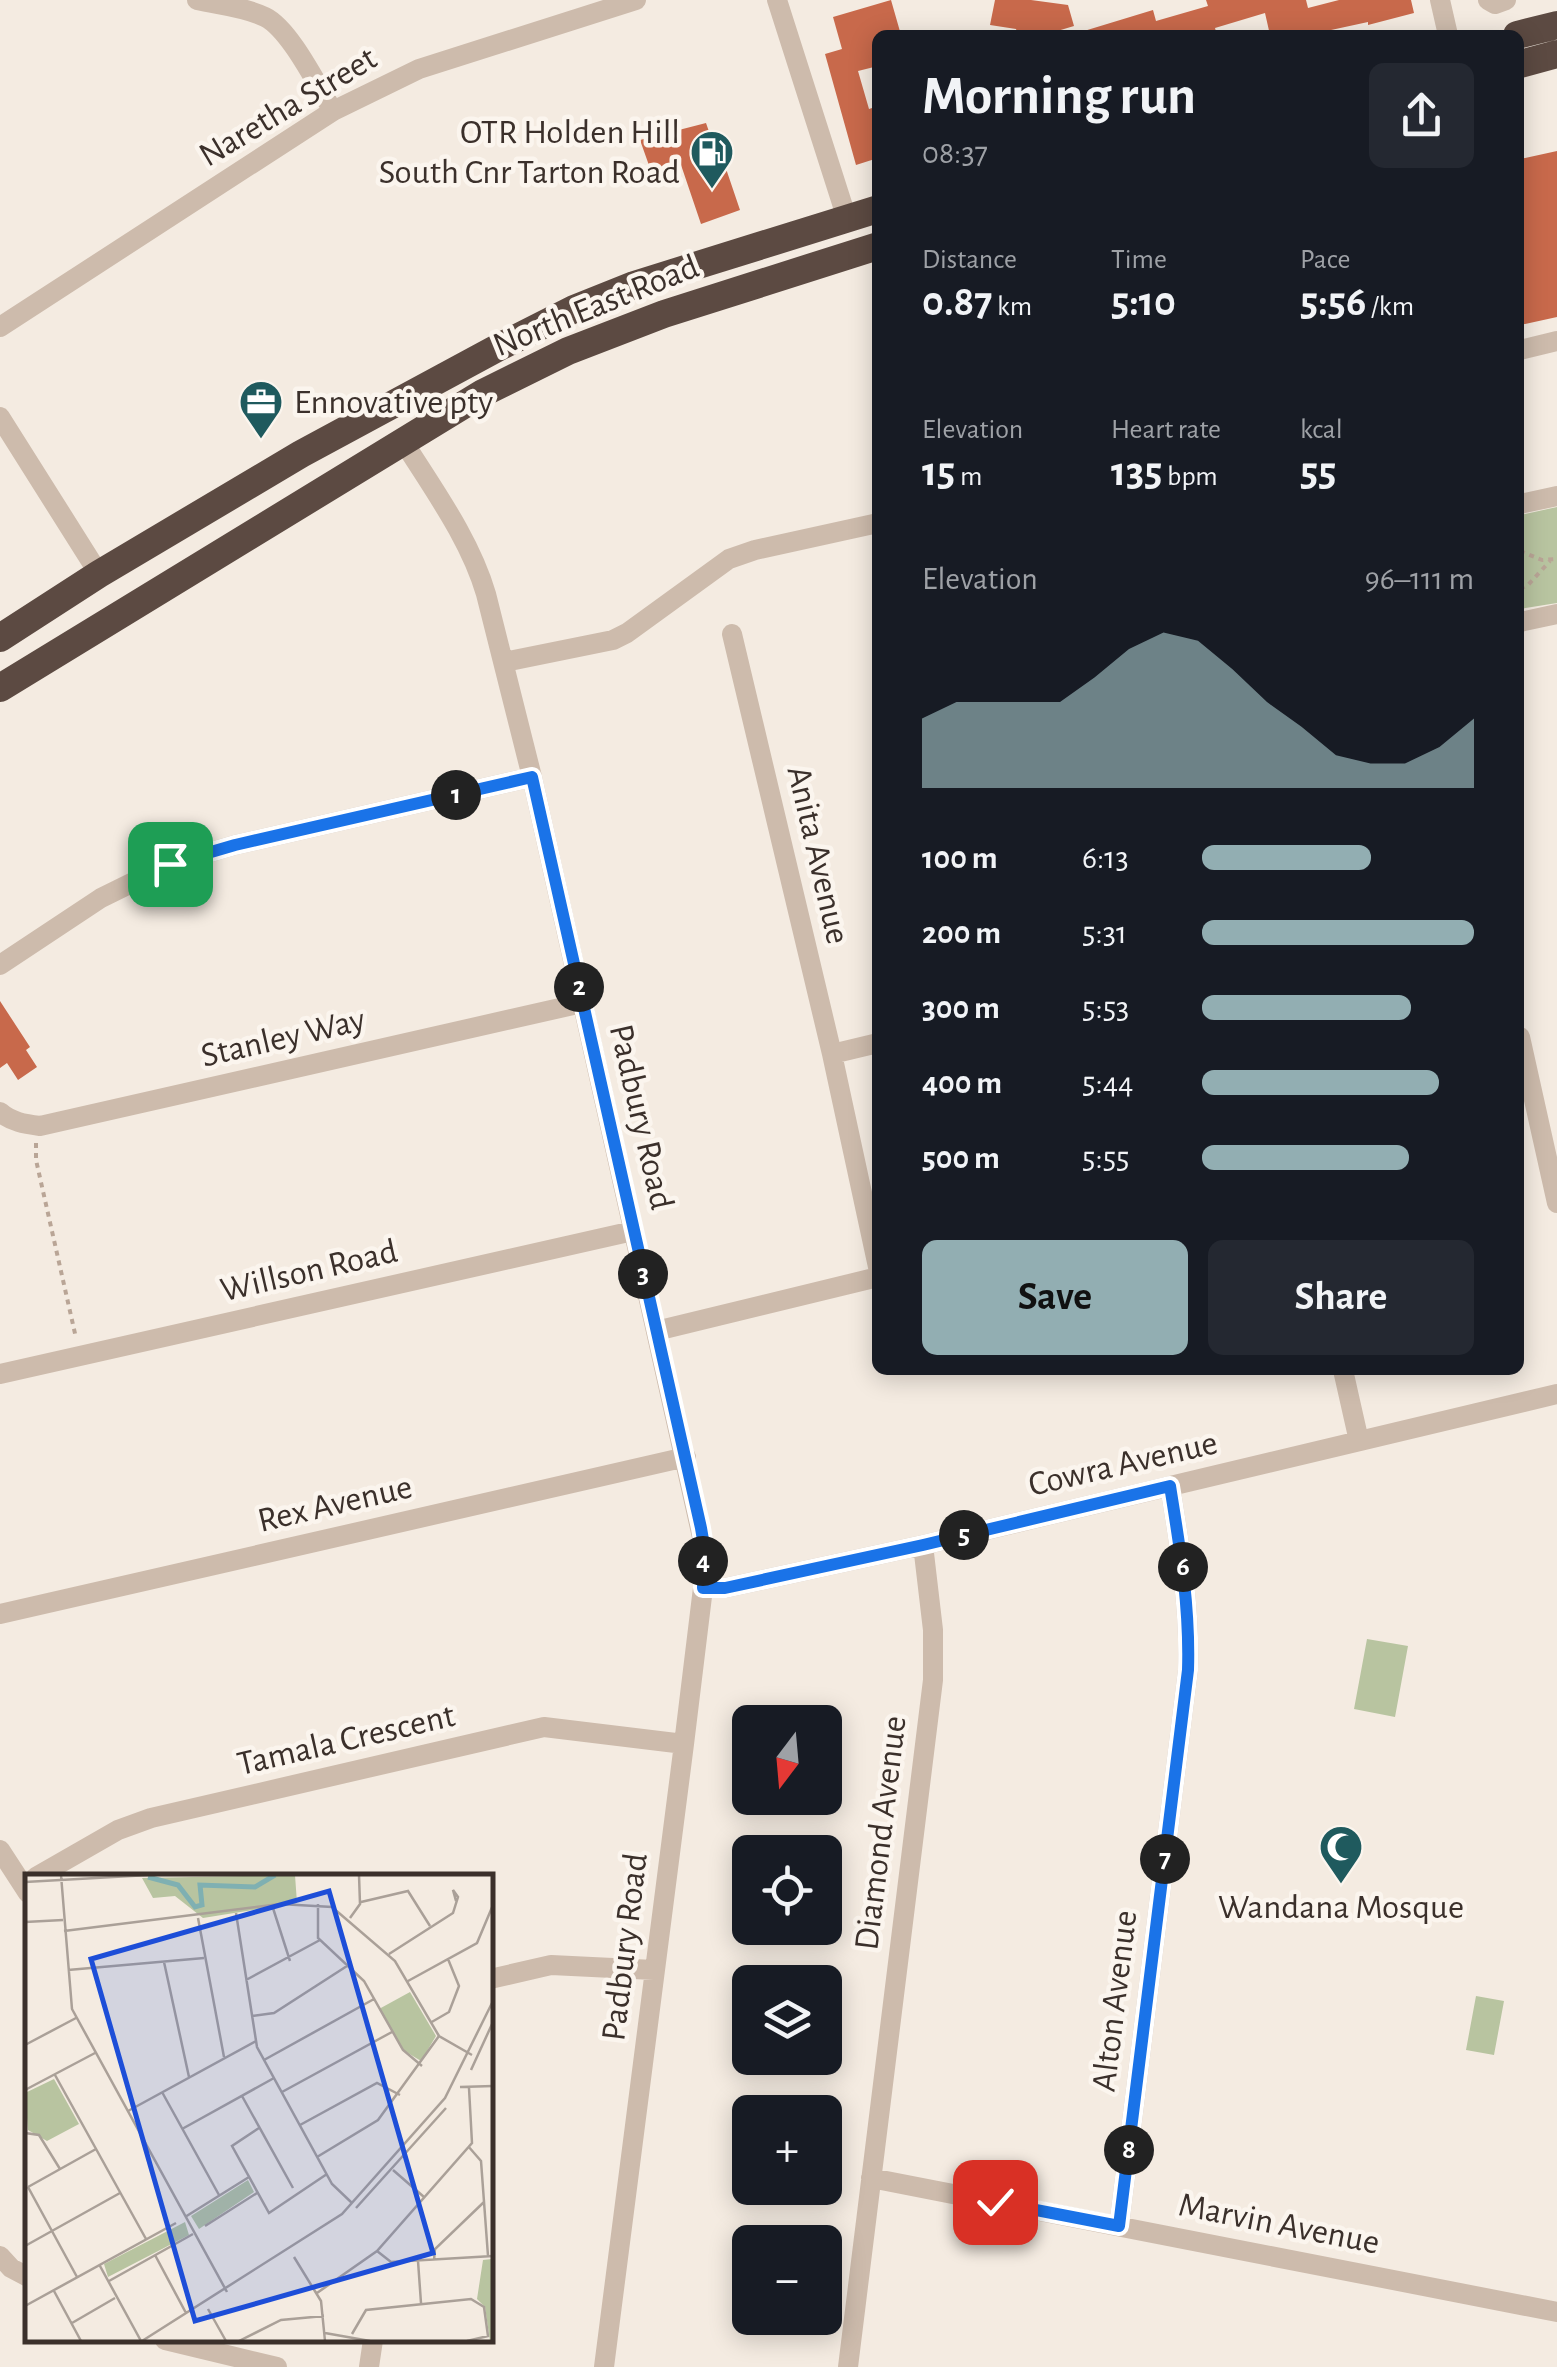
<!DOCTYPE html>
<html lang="en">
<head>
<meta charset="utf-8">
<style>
	:root { --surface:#171b24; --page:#242831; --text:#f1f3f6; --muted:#9ea1a6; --accent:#92aeb2 }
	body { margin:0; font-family:"Alegreya Sans",sans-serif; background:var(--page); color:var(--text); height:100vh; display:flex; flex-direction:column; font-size:38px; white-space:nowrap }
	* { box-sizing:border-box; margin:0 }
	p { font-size:32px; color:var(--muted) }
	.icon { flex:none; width:55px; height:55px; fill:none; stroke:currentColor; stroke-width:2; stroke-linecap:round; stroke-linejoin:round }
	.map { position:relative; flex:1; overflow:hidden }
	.sheet { position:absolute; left:872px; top:30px; width:652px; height:1345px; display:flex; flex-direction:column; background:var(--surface); border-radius:15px; box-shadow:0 5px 25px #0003 }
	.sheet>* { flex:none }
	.needle { width:65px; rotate:196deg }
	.buttons { position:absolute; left:732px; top:1705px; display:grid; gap:20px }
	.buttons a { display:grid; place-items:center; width:110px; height:110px; border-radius:15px; background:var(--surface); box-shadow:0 5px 25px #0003; font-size:50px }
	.pin { position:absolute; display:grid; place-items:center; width:85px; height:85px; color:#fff; margin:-42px; border-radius:20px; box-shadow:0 5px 15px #0006 }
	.km { position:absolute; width:50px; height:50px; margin:-25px; border-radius:50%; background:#222; color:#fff; font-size:28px; line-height:50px; text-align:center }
	.round { display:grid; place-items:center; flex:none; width:105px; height:105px; border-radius:15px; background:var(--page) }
	.overview { display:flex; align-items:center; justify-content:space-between; height:170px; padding:0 50px }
	h1 { font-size:55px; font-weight:600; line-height:75px }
	.stats { display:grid; grid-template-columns:repeat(3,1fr); gap:15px; height:170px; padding:10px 50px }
	.stats div { display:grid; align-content:center }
	.stats b { font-size:42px; font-weight:600 }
	.stats small { font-size:28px; font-weight:400 }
	.stats p { font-size:28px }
	.chart { height:280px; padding:20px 50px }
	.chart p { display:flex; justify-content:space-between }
	.chart svg { width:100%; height:180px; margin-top:10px; fill:var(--accent); opacity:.7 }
	.action { display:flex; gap:20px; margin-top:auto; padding:20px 50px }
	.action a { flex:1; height:115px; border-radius:15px; background:var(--accent); color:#111; font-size:40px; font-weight:600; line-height:115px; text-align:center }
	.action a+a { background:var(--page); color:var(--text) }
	ul { padding:0 50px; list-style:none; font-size:32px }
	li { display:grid; grid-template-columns:160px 120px 1fr; align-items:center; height:75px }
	li i { height:25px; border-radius:12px; background:var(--accent) }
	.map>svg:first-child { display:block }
</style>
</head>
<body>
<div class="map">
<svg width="1557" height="2367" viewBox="0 0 1557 2367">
	<rect width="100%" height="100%" fill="#f4ebe1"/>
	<path fill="#b8c4a0" d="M1557 507V603L1520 609V515Z
		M1367 1639 1408 1646 1395 1717 1354 1709Z
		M1476 1996 1504 2001 1494 2055 1466 2050Z"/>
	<path fill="#c8694b" d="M891 0 901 35H878V66L858 71 869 109 878 106V158L856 165 825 54 842 49 833 17Z
		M995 0H1031L1068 5 1074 26 1044 35H1018L1016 29 990 25Z
		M1206 0H1306L1308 8 1339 0H1411L1414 13 1368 25V22L1308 35H1270L1265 13 1215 28 1217 35H1085L1084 31 1153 10 1156 21 1208 6Z
		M706 123 715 149 719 148 740 210 701 224 680 162 651 171 640 140Z
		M1557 151V317L1520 325V159Z
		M0 1001 30 1047 26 1050 37 1067 18 1080 7 1063 0 1068Z"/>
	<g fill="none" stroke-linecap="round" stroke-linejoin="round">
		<path stroke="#b9a596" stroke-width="4" stroke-dasharray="5 5" stroke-linecap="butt" d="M1520 551 1542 560 1557 559
			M1520 589 1528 585 1550 561
			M36 1143V1160L76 1338"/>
		<path stroke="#cdbbac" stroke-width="20" d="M197 0C219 5 245 7 265 17 290 29 318 87 333 111
			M777 0 847 219
			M1440 0 1448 35
			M1488 0 1495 4 1506 0
			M0 327 333 111 419 69 636 0
			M1520 350 1557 341
			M0 417 99 574
			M403 441C433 489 470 539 486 594L532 777 704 1546 703 1588 684 1744 604 2367
			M1520 504 1557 496
			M1520 622 1557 614
			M732 634 832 1054 878 1267
			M504 662 613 640 627 633 729 559 755 550 878 523
			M0 965 101 898 170 864 235 845 532 777
			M1520 1037 1557 1203
			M832 1054 878 1043
			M0 1112C11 1122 25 1124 40 1126L582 1003
			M656 1331 878 1277
			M1343 1370 1359 1441
			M0 1374 633 1231
			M703 1588H725L923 1545 1557 1394
			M0 1614 686 1457
			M0 1850 28 1893
			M36 1877 118 1830 151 1818 544 1727 684 1744
			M490 1979 551 1965 654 1970
			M871 2178 1557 2312
			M1119 2226 1188 1670C1190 1607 1180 1548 1170 1486
			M0 2256 11 2268 28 2277
			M165 2340 277 2367
			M369 2367 373 2340
			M848 2367 933 1680V1630L923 1545"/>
		<path stroke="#5c4a42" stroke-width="28" d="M1517 35 1557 25
			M1520 64 1557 54
			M0 638 99 574 301 454 501 346 574 309 634 285 878 209
			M0 688 483 393 568 351 664 314 878 246"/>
	</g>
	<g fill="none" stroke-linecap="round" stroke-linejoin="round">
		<defs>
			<path id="route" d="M170 864 235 845 532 777 701 1528 704 1546 703 1588H725L923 1545 1170 1486C1180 1548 1190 1607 1188 1670L1119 2226 995 2202"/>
		</defs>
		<use href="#route" stroke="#fff" stroke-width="20"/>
		<use href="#route" stroke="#1a73e8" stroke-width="12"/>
	</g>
	<defs>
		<symbol id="fuel-pin" viewBox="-11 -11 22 30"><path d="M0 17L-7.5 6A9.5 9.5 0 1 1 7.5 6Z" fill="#1f5a5e" stroke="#fbf5ee"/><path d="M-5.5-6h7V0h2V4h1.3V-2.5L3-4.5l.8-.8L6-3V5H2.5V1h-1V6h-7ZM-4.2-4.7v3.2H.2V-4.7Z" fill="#fff"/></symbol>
		<symbol id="office-pin" viewBox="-11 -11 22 30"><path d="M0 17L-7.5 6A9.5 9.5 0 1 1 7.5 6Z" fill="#1f5a5e" stroke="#fbf5ee"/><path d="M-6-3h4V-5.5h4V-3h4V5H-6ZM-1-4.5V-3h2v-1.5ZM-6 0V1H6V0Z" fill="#fff"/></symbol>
		<symbol id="mosque-pin" viewBox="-11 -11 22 30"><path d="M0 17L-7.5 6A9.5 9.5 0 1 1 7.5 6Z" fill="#1f5a5e" stroke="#fbf5ee"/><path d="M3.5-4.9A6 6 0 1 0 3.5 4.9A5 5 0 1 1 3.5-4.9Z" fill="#fff"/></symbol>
	</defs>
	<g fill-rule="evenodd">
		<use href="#fuel-pin" x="687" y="127" width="50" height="68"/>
		<use href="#office-pin" x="236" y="377" width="50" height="68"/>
		<use href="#mosque-pin" x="1316" y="1822" width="50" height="68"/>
	</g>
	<g text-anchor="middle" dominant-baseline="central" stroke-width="9" stroke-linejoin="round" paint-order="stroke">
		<g font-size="35" fill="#3b302b" stroke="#fbf5ee">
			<text transform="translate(288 107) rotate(-31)">Naretha Street</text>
			<text transform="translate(596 306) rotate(-22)">North East Road</text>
			<text transform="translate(818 855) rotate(77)">Anita Avenue</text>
			<text transform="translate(283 1038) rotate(-13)">Stanley Way</text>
			<text transform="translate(641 1117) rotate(77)">Padbury Road</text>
			<text transform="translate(309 1271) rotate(-13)">Willson Road</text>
			<text transform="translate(1123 1464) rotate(-13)">Cowra Avenue</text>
			<text transform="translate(335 1504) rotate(-13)">Rex Avenue</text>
			<text transform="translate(346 1740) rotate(-13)">Tamala Crescent</text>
			<text transform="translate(881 1833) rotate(-83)">Diamond Avenue</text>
			<text transform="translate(625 1947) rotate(-83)">Padbury Road</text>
			<text transform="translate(1115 2001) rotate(-83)">Alton Avenue</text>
			<text transform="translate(1279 2224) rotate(11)">Marvin Avenue</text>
		</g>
		<g font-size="35" fill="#3b302b" stroke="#fbf5ee" text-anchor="end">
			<text x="680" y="132">OTR Holden Hill<tspan x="680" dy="40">South Cnr Tarton Road</tspan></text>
			<text x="294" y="402" text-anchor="start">Ennovative pty</text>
			<text x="1341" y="1907" text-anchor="middle">Wandana Mosque</text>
		</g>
	</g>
	<g transform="translate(25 1874)">
		<rect width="468" height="468" fill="#f4ebe1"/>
		<path d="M270 1 272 29 178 44 150 22 128 24 117 4ZM385 118 411 162 396 187 378 176 354 135ZM29 205 54 250 22 267 3 256 0 219ZM223 306 229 318 174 355 166 342ZM160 348 164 361 83 403 79 390ZM467 385V467H465L460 433 452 425 458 386Z" fill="#b8c4a0"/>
		<path fill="none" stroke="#7fb0b2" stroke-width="5" d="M123 3 153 11 170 33 177 31 175 11 230 13 250 1"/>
		<path fill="none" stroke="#aaa098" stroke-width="2.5" d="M36 1 47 135 202 418M0 8 124 1M336 28 383 17 405 52M293 30V64L339 107 378 176 397 192M247 31 265 87M211 39 232 173 307 310 327 329M173 44 199 183M325 44 335 30 334 1M0 48 38 46M39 57 255 30 307 33 370 87 414 162 447 181M364 80 428 39 433 23 428 16 431 27M139 88 164 203M43 96 179 84M221 106 295 66M383 107 452 69 468 31M227 142 249 139 322 92M405 149 424 138 434 112 423 85M0 171 51 144M239 186 349 125M446 196 468 148M30 201 121 365M435 213 468 212M0 216 70 179M137 218 194 321M257 218 367 158M217 222 268 314M103 237 231 167M275 251 352 209 375 221M234 254 207 272 244 339 302 300M157 255 249 204M0 259 14 261 35 295M443 272 456 287 463 382M292 283 353 246 414 162M368 296 399 323M3 313 52 403M3 313 71 275M331 334 421 234M160 343 224 303M180 352 232 319M0 372 95 319M352 377 366 388 468 382M130 381 161 439M269 383 296 427 300 467M409 386 410 375 459 328M393 387 396 429M75 392 116 467M84 407 168 360M29 417 56 467M292 419 352 377 447 269 444 214M0 432 151 349M183 435 201 467M47 449 90 424M300 459 345 467M327 460 341 436 446 425 459 433 463 462 442 467M117 467 317 340 420 224 468 127M214 467 256 446 299 442"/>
		<path fill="#1d4ed8" fill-opacity="0.15" stroke="#1d4ed8" stroke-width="5" d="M304 17 408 379 170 447 66 85Z"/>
		<rect width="468" height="468" fill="none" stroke="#3b302b" stroke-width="5"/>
	</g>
</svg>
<div class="buttons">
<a><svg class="needle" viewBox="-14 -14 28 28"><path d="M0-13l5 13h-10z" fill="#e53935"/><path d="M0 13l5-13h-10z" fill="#9ea1a6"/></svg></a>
<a><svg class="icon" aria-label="locate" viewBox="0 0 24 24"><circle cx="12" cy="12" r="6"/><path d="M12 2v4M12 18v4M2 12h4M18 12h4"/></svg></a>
<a><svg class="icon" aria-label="layers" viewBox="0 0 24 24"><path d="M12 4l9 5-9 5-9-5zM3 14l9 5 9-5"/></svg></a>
<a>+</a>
<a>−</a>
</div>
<div class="pin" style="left:170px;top:864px;background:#1e9e55"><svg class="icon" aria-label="arrive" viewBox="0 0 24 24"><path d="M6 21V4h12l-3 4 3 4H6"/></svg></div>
<div class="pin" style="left:995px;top:2202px;background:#d93025"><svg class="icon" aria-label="check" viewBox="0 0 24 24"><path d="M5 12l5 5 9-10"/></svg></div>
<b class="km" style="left:456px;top:795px">1</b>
<b class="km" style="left:579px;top:987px">2</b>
<b class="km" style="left:643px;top:1274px">3</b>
<b class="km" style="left:703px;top:1561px">4</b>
<b class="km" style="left:964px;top:1535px">5</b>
<b class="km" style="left:1183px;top:1567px">6</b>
<b class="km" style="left:1165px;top:1859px">7</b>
<b class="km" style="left:1129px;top:2150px">8</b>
<section class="sheet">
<div class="overview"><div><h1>Morning run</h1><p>08:37</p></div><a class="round"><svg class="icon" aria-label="share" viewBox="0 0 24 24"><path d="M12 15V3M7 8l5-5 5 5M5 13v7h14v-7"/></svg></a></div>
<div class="stats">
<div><p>Distance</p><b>0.87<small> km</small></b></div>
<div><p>Time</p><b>5:10</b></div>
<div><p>Pace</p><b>5:56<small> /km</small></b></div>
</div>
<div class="stats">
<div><p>Elevation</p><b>15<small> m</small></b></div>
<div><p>Heart rate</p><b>135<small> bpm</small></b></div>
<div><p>kcal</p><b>55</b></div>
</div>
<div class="chart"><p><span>Elevation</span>96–111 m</p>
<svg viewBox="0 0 160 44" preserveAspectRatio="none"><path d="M0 44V27L10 23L20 23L30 23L40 23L50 17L60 10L70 6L80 8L90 15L100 23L110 29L120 36L130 38L140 38L150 34L160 27V44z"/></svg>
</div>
<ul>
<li><b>100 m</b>6:13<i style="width:62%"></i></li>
<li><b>200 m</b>5:31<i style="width:100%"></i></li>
<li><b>300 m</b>5:53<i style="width:77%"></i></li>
<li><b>400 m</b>5:44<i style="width:87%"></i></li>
<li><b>500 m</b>5:55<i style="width:76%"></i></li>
</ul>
<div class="action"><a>Save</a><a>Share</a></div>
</section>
</div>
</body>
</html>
